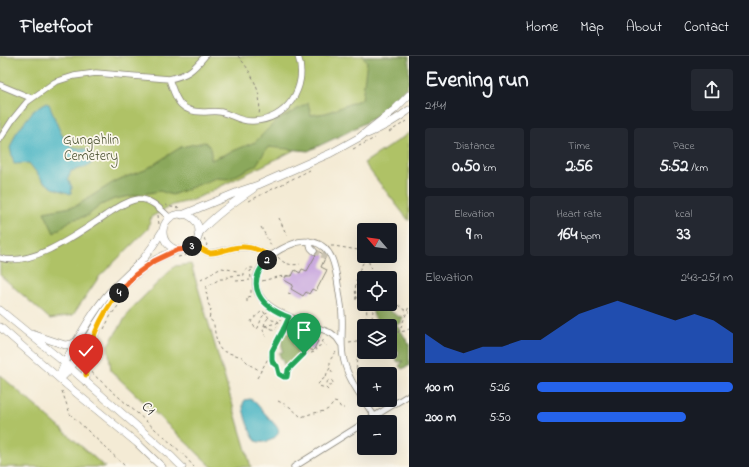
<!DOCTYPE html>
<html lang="en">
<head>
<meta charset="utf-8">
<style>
	:root { --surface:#171b24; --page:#242831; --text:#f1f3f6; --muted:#9ea1a6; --line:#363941; --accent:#2563eb }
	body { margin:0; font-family:"Indie Flower",sans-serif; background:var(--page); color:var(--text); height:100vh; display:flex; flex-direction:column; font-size:15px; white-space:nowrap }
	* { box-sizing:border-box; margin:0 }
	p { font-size:13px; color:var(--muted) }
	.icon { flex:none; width:22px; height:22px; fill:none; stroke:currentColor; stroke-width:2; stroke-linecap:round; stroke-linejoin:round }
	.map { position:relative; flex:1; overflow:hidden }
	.side { display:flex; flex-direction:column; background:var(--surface); width:340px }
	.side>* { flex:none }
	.needle { width:26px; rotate:298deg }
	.buttons { position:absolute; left:357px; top:167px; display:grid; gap:8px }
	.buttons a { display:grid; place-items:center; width:40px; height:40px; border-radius:4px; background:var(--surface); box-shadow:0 4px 16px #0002; font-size:20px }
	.pin { position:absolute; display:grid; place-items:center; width:34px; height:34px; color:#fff; margin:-41px -17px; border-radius:50% 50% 50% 0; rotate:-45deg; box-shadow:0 0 4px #0007 }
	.pin .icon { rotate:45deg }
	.km { position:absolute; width:20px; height:20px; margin:-10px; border-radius:50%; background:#222; color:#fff; font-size:11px; line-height:20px; text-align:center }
	.round { display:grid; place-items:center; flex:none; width:42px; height:42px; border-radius:4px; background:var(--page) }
	.summary { display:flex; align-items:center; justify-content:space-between; height:68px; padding:0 16px }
	h1 { font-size:22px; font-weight:700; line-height:30px }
	.stats { display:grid; grid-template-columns:repeat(3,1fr); gap:6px; height:68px; padding:4px 16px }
	.stats div { display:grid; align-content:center; border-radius:4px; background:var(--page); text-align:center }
	.stats b { font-size:17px; font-weight:700 }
	.stats small { font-size:11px; font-weight:400 }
	.stats p { font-size:11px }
	.chart { height:112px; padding:8px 16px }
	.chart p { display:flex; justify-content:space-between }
	.chart svg { width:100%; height:72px; margin-top:4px; fill:var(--accent); opacity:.7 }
	ul { padding:0 16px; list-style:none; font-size:13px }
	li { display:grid; grid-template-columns:64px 48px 1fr; align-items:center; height:30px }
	li i { height:10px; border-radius:5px; background:var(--accent) }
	header { display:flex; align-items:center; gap:24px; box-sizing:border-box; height:56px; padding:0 20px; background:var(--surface); border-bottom:1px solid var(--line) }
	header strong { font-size:19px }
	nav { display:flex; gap:22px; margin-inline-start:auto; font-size:14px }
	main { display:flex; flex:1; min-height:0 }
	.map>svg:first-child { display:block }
</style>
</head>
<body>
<header>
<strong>Fleetfoot</strong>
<nav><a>Home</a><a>Map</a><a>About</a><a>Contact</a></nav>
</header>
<main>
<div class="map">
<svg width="409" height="411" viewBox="0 0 409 411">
	<rect width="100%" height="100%" fill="#fbf7ec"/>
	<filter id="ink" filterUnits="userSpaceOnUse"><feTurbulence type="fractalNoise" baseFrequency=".025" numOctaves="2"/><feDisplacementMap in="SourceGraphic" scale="8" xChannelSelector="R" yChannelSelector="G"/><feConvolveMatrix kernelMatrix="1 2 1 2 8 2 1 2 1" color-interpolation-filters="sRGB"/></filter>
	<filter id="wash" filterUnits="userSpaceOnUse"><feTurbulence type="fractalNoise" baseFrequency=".012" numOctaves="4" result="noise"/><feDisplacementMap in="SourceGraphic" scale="16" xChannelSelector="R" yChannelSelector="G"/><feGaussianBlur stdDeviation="0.9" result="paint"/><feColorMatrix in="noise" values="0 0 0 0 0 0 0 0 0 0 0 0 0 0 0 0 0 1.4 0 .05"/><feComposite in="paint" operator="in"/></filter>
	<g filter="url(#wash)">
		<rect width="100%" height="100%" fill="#f4ebd5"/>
		<path fill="#afc266" stroke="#666f41" d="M0 0H409L329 77 193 144 173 149 151 161 148 173 99 221 73 259 50 263 0 219Z
			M409 76V165L364 107 405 80Z
			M191 208 251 411H212L111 315 108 289 131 253 175 210Z
			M0 319 105 411H0Z"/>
		<path fill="#8ba85b" stroke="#54623c" d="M362 0H409V26L406 32 383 57 346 77 308 95 268 91 256 109 229 123 216 122 172 139 160 135 114 143 101 149 87 160 71 164 54 177 44 156 76 150 117 124 145 114 181 91 205 86 211 92V104L255 86 275 66 308 47 311 59 326 57 362 43 367 5Z
			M372 248H388V253L397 260 403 261 401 267 396 269 401 275 409 288V310L402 313 399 310 403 305 398 306 396 303 399 297 398 295 392 296C390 292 389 290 391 286L390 284V270H379L378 265C372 261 373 255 372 248Z
			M290 264 293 266H297L299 268C300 273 298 277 298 281L293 286 294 290 297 292V296L299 299 295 304 287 310 284 309C283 304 280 302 279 297L283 295C281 289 282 284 280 278L283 277 287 268Z"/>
		<path fill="#47b4c3" stroke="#326870" d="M45 47 49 48C54 59 62 87 73 91 77 92 85 93 89 94L94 99 93 106 87 111 71 115 68 123 72 131 71 138 53 132 43 125 29 107 14 108 10 92 16 77 33 55Z
			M250 343 254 345 278 372C279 375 279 378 276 380 273 385 261 388 256 385 251 381 243 357 243 350 243 347 243 347 245 344Z"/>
		<g id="blocks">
			<path fill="#c7a5de" d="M318 195 323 198 326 200 321 211 327 214 316 235 312 233 309 238 306 236 303 240 291 233 293 229 286 225 284 224 286 220H292L295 214 300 217 302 213 307 215Z
				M305 278 318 285 313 295 304 290 305 287 301 285Z"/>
		</g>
	</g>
	<g filter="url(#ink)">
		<use href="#blocks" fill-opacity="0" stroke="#888478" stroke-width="1"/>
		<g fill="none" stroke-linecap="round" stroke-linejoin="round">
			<path stroke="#c9c2b0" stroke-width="5.5" stroke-dasharray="5.5 3" stroke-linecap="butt" d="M314 195 326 201"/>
			<defs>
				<path id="minor" d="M169 23C176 42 178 56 203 56 209 56 215 55 221 56 233 59 240 66 253 65 286 65 309 31 298 0
					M0 29 31 42
					M0 83 13 63 27 46 55 26 74 20 96 17 169 23C188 19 193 14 205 0
					M309 185 311 192 314 195
					M194 188C199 191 205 196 210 197 218 198 231 191 241 191 252 190 261 195 270 200
					M0 202C32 212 80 176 106 159 115 153 128 144 139 143 152 143 161 154 170 162
					M341 288 337 282 331 277C307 266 236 252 261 211 269 198 283 191 298 186 303 185 308 185 313 186 335 191 336 217 339 236 340 244 342 252 342 260 343 275 340 290 344 305 349 326 363 342 374 360
					M365 366 409 339
					M294 411 364 367"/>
				<path id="major" d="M367 78C382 72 396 64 409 54
					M163 176a18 18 0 1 1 36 0a18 18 0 1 1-36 0Z
					M182 159 243 134 258 129 331 97 360 81 394 54 409 39
					M198 178C214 160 234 146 253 133
					M0 254 60 303 172 401 182 411
					M0 271 69 331 137 387 162 411
					M32 278 65 289 72 288 77 285
					M59 322C62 311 68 301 73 291 84 272 95 253 109 237 120 225 133 214 144 202 151 193 157 184 163 174
					M60 323C74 312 80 295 89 280 104 254 127 222 152 206 160 200 169 197 177 194
					M86 326C84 306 90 290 97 272"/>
			</defs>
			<use href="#minor" stroke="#888478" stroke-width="7"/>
			<use href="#major" stroke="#888478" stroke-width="8"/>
			<path stroke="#888478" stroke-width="1" stroke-dasharray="3 3" stroke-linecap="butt" d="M238 0C247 10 255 24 258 36 260 43 260 51 259 59
				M389 76 397 71 409 64
				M353 93 375 82
				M249 145 310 114
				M165 150 166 149 171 151 180 152
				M158 159 159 169
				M279 162 287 180
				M261 171 272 191
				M204 182 207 189 206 190
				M331 190H334L358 194 364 198
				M366 200 368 203 370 210 376 216 378 222
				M178 201 191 198H198
				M278 201C283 208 292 210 300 208
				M251 222 250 215 253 214V212H250L244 215V219L229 220 225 223H220L206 231V236L207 239 208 247 211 253 209 263 213 266 214 269 215 277 218 290 222 295 242 301 250 309 261 315
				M370 222 371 221
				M201 224 216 215 222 212 237 215
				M236 225 250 224
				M262 225 277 221 293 219
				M288 237 291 238 292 237
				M390 241 407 256 409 250
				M356 243 358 236 364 229
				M356 243 360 240 364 239
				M356 244C354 226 357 215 367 201
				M247 246V241H249L251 239V231
				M374 248 372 262 375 270
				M265 258 264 256 262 255 252 264 251 266 256 273 258 272 262 261 267 256
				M362 268C368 263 367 255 366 248
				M264 270 265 266 268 262
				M265 270C273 272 274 278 279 267L278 265 272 264 268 261 267 256
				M104 273 111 259 125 241
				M390 277 405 275 409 273
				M398 277 401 271 407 256H409
				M310 280 313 276
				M266 281 263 274 264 270 277 267 281 263
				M322 286 327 290
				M349 287 364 285
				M272 296V304L273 307 277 310 279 318 284 321H287L288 314 304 298
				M311 297 315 296 316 294 315 292 316 291 320 290 324 283 319 282
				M331 314 333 317
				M92 316 94 319 182 397 194 411
				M358 319C355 308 356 298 364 289
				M358 319 364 320
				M257 322 274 292 287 267
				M327 327a3 3 0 1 1 6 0a3 3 0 1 1-6 0Z
				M328 334 326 332 319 330 318 328 322 324 326 321 327 317 330 312V304L336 296
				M62 335 70 358 126 411
				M278 345 290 351 301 361C305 360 309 358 314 357 324 355 328 356 334 346L338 347 341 352H344"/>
			<use href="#minor" stroke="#fff" stroke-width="5.5"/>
			<use href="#major" stroke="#fff" stroke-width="7"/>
		</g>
	</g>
	<g fill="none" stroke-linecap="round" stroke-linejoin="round" filter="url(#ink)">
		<defs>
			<path id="split-1" d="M284 272 272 295V304L273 307 277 310 279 318 284 321H287L288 314 304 298"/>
			<path id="split-2" d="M267 204C244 230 261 251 289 261L284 272"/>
			<path id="split-3" d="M192 190 194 188C199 191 205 196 210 197 218 198 231 191 241 191 252 190 261 195 270 200L267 204"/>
			<path id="split-4" d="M119 237 135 219 154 205 177 194 186 193 192 190"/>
			<path id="split-5" d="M86 319C85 292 102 257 119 237"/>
		</defs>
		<use href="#split-1" stroke="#fff" stroke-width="8"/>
		<use href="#split-2" stroke="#fff" stroke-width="8"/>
		<use href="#split-3" stroke="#fff" stroke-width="8"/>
		<use href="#split-4" stroke="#fff" stroke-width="8"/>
		<use href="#split-5" stroke="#fff" stroke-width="8"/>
		<use href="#split-1" stroke="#22a559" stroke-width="5"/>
		<use href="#split-2" stroke="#22a559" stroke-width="5"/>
		<use href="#split-3" stroke="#f5b400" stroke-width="5"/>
		<use href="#split-4" stroke="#f0652b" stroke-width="5"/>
		<use href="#split-5" stroke="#f5b400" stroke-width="5"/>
	</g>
	<g text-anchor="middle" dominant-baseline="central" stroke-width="3.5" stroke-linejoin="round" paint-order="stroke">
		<g font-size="14" fill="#4f5636" stroke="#fbf7ec">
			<text x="91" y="84">Gungahlin<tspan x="91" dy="16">Cemetery</tspan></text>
		</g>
		<g font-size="14" fill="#1c1c1c" stroke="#fbf7ec">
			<text transform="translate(148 353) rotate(42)">C1</text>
		</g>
	</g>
</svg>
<div class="buttons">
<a><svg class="needle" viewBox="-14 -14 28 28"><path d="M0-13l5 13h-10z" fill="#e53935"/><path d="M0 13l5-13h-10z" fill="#9ea1a6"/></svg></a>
<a><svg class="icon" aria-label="locate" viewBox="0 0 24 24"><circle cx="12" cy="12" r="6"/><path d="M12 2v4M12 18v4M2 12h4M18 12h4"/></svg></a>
<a><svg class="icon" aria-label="layers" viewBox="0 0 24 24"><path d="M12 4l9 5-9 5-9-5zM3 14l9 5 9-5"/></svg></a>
<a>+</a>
<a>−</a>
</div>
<div class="pin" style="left:304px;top:298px;background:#1e9e55"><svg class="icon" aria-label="arrive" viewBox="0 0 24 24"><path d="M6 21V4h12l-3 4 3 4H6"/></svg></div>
<div class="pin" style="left:86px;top:319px;background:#d93025"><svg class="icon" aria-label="check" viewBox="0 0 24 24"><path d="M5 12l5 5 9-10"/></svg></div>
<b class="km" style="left:267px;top:204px">2</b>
<b class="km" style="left:192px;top:190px">3</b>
<b class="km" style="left:119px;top:237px">4</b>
</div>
<section class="side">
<div class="summary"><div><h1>Evening run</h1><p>21:41</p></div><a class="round"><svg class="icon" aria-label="share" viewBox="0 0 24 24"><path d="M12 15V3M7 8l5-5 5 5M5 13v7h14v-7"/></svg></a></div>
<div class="stats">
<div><p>Distance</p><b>0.50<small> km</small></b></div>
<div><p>Time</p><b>2:56</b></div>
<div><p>Pace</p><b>5:52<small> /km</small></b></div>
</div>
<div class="stats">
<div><p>Elevation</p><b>9<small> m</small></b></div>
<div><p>Heart rate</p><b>164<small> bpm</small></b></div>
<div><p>kcal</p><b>33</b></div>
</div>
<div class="chart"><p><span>Elevation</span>243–251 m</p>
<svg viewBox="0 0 160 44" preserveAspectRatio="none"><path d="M0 44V26L10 34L20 38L30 34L40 34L50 30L60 30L70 22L80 14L90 10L100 6L110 10L120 14L130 18L140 14L150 18L160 26V44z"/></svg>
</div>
<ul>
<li><b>100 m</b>5:26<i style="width:100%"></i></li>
<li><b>200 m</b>5:50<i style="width:76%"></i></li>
</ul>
</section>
</main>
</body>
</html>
